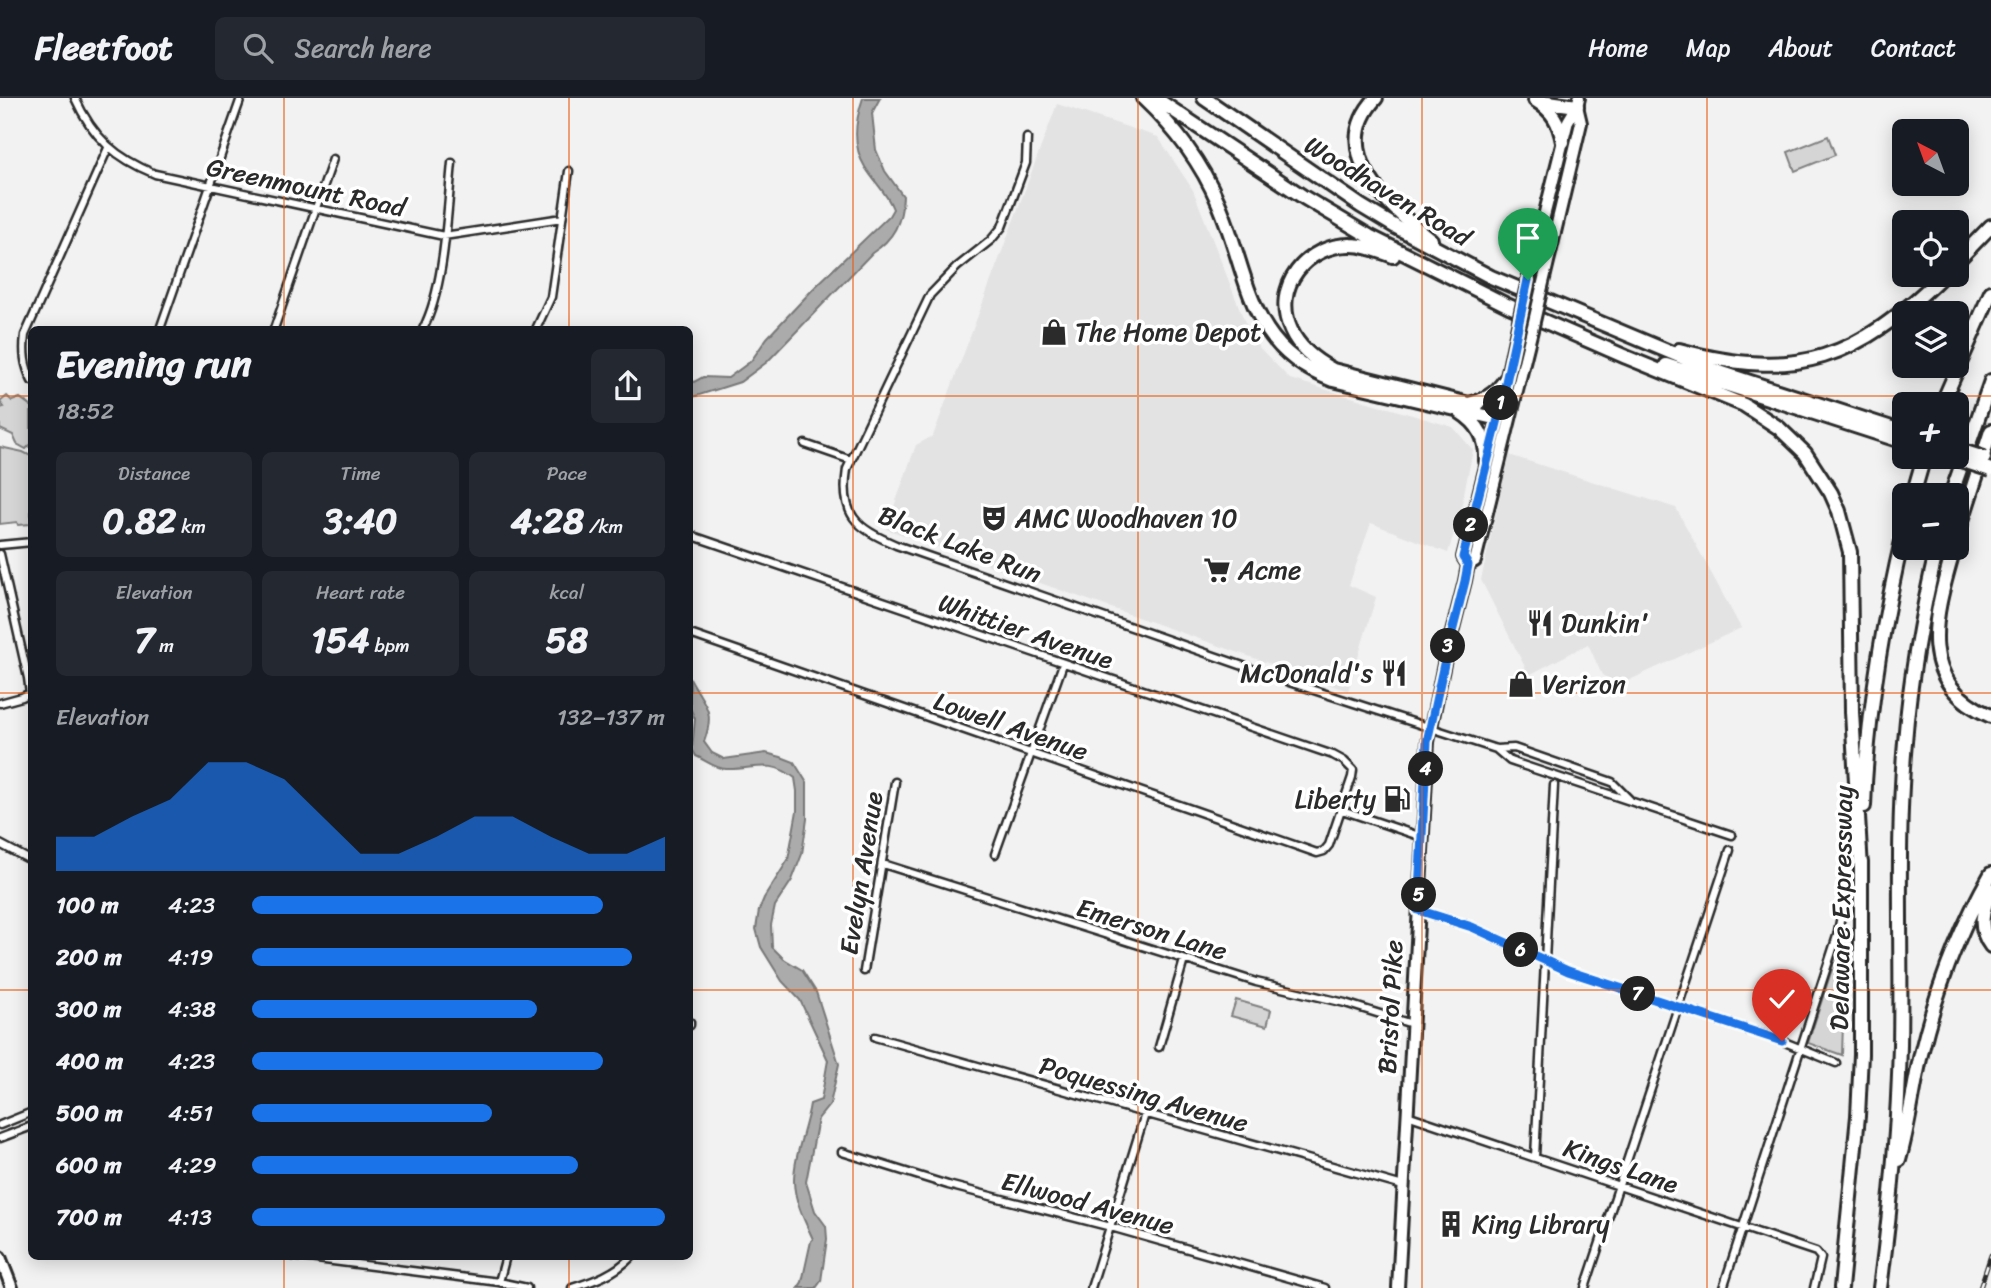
<!DOCTYPE html>
<html lang="en">
<head>
<meta charset="utf-8">
<style>
	:root { --surface:#171b24; --page:#242831; --text:#f1f3f6; --muted:#9ea1a6; --line:#363941; --accent:#1a73e8 }
	body { margin:0; font-family:Sriracha,sans-serif; background:var(--page); color:var(--text); height:100vh; display:flex; flex-direction:column; font-size:26px; white-space:nowrap }
	* { box-sizing:border-box; margin:0 }
	p { font-size:23px; color:var(--muted) }
	.icon { flex:none; width:38px; height:38px; fill:none; stroke:currentColor; stroke-width:2; stroke-linecap:round; stroke-linejoin:round }
	.map { position:relative; flex:1; overflow:hidden }
	.drawer { position:absolute; left:28px; top:228px; width:665px; height:934px; display:flex; flex-direction:column; background:var(--surface); border-radius:10px; box-shadow:0 4px 18px #0003 }
	.drawer>* { flex:none }
	.needle { width:46px; rotate:319deg }
	.fabs { position:absolute; left:1892px; top:21px; display:grid; gap:14px }
	.fabs a { display:grid; place-items:center; width:77px; height:77px; border-radius:10px; background:var(--surface); box-shadow:0 4px 18px #0003; font-size:35px }
	.pin { position:absolute; display:grid; place-items:center; width:60px; height:60px; color:#fff; margin:-72px -30px; border-radius:50% 50% 50% 0; rotate:-45deg; box-shadow:0 0 7px #0007 }
	.pin .icon { rotate:45deg }
	.km { position:absolute; width:35px; height:35px; margin:-18px; border-radius:50%; background:#222; color:#fff; font-size:19px; line-height:35px; text-align:center }
	.round { display:grid; place-items:center; flex:none; width:74px; height:74px; border-radius:10px; background:var(--page) }
	.head { display:flex; align-items:center; justify-content:space-between; height:119px; padding:0 28px }
	h1 { font-size:38px; font-weight:800; line-height:52px }
	.figures { display:grid; grid-template-columns:repeat(3,1fr); gap:10px; height:119px; padding:7px 28px }
	.figures div { display:grid; align-content:center; border-radius:10px; background:var(--page); text-align:center }
	.figures b { font-size:35px; font-weight:800 }
	.figures small { font-size:19px; font-weight:400 }
	.figures p { font-size:19px }
	.chart { height:196px; padding:14px 28px }
	.chart p { display:flex; justify-content:space-between }
	.chart svg { width:100%; height:126px; margin-top:7px; fill:var(--accent); opacity:.7 }
	ul { padding:0 28px; list-style:none; font-size:23px }
	li { display:grid; grid-template-columns:112px 84px 1fr; align-items:center; height:52px }
	li i { height:18px; border-radius:9px; background:var(--accent) }
	header { display:flex; align-items:center; gap:42px; box-sizing:border-box; height:98px; padding:0 35px; background:var(--surface); border-bottom:2px solid var(--line) }
	header strong { font-size:33px }
	nav { display:flex; gap:38px; margin-inline-start:auto; font-size:24px }
	.search { width:490px; height:63px; background:var(--page); display:flex; align-items:center; gap:18px; box-sizing:border-box; padding:0 24px; border-radius:10px; color:var(--muted); font-size:26px }
	.map>svg:first-child { display:block }
</style>
</head>
<body>
<header>
<strong>Fleetfoot</strong>
<div class="search"><svg class="icon" aria-label="search" viewBox="0 0 24 24"><circle cx="10" cy="10" r="6"/><path d="M15 15l6 6"/></svg>Search here</div>
<nav><a>Home</a><a>Map</a><a>About</a><a>Contact</a></nav>
</header>
<div class="map">
<svg width="1991" height="1190" viewBox="0 0 1991 1190">
	<rect width="100%" height="100%" fill="#f2f2f2"/>
	<filter id="ink" filterUnits="userSpaceOnUse"><feTurbulence type="fractalNoise" baseFrequency=".0143" numOctaves="2"/><feDisplacementMap in="SourceGraphic" scale="14" xChannelSelector="R" yChannelSelector="G"/><feConvolveMatrix kernelMatrix="1 2 1 2 8 2 1 2 1" color-interpolation-filters="sRGB"/></filter>
	<g filter="url(#ink)">
		<path fill="#e3e3e3" d="M1057 6 1158 39 1193 92 1252 242 1290 281 1453 329 1473 352 1460 415 1448 455 1371 425 1349 487 1376 499 1348 593 886 431 916 347 933 338Z
			M1509 357 1676 410 1741 530 1619 587 1602 577 1588 546 1529 577 1481 482Z"/>
		<path fill="#d5d5d5" stroke="#808080" stroke-width="2" d="M1828 38 1835 57 1795 73 1788 54Z
			M7 298 12 303 20 300 31 308V346L26 351 17 346 13 337 0 331V310L4 309 0 304Z
			M0 349 23 354 31 358V426L18 427 17 424 0 426Z
			M1846 828 1842 957 1808 945Z
			M1236 902 1271 912 1267 928 1231 918Z"/>
		<path fill="#ababab" stroke="#787878" stroke-width="2" d="M863 0H880L872 15 876 52 885 73 903 98C902 124 894 141 872 155L767 264 740 284 690 300V286L703 279 728 280 751 263 767 240 815 189 889 118 893 111C887 95 874 84 865 69 852 48 855 23 863 0Z
			M690 580C704 607 716 611 704 644L712 655 724 661 766 655 781 659 794 664 807 685V721L802 756 792 782 775 808 771 827 772 849 784 861 802 872 816 894 839 966 830 1006 818 1021 806 1084 815 1113 826 1128 827 1141 821 1183 816 1190H798L802 1184 811 1143 813 1141C805 1124 794 1102 794 1083 794 1057 806 1032 810 1006L821 1002 828 962 800 902 782 883 761 849 756 831 759 812 764 800 788 762 797 713V693L795 680C769 660 755 672 726 671 716 671 705 662 696 658L692 651 695 621 690 610Z"/>
		<g fill="none" stroke-linecap="round" stroke-linejoin="round">
			<defs>
				<path id="street" d="M75 0C93 40 116 60 155 76L444 138 562 120
					M1027 40 1026 65 1002 129 991 142 957 169 930 197 847 371C840 417 856 430 896 447L1292 585 1496 651 1514 650 1612 684 1630 702
					M160 231 241 0
					M274 231 333 61
					M423 231C445 189 447 114 452 65
					M536 231 551 199 569 73
					M32 283C24 267 23 254 25 237L108 50
					M805 346 851 362
					M690 437 1333 657 1344 663 1353 672 1352 679 1329 747 1324 753 1317 755 690 536
					M0 447 32 444
					M0 456 28 580 30 595 22 599 0 605
					M1496 651 1510 663 1732 737
					M1342 712 1422 739
					M0 746 32 763
					M995 756 1063 566
					M883 766 1256 884 1345 905 1412 926
					M1418 812 1472 829 1568 873 1782 943 1836 965
					M864 873 895 684
					M690 924V927
					M875 939 1403 1088
					M1159 949 1184 862
					M1407 1017 1816 1154 1821 1160 1814 1190
					M0 1027 32 1014
					M0 1040 32 1028
					M842 1054 948 1087 1111 1129 1325 1190
					M1535 1059 1554 687
					M293 1158 499 1184 527 1190
					M499 1184 506 1158
					M572 1190C594 1183 615 1176 632 1158
					M1091 1190 1145 1016
					M1585 1190 1730 752
					M1723 1190 1837 838 1841 818"/>
				<path id="primary" d="M1528 182 1568 23 1577 8
					M1542 189 1581 25 1577 8 1579 0
					M1468 467 1475 463 1533 228
					M0 1159 12 1190
					M1398 1190 1428 644 1444 566 1465 483 1468 467 1463 459 1498 321 1519 222"/>
				<path id="highway" d="M1143 0C1175 30 1201 64 1218 104 1250 177 1246 250 1333 282L1498 321
					M1155 0 1305 100 1369 138 1509 208 1626 259 1744 307 1779 330 1805 355 1831 395 1839 413 1850 454 1852 614 1861 771
					M1204 0 1361 108 1396 129 1491 179 1710 271 1904 334
					M1376 0C1326 54 1389 109 1431 142
					M1535 2C1553 13 1559 24 1563 44
					M1541 3 1577 8
					M1393 158C1379 153 1366 147 1351 147 1307 146 1271 189 1291 232 1299 250 1316 263 1333 272L1477 308
					M1956 164 1991 128
					M1679 252C1798 284 1857 261 1943 177
					M1666 267 1904 344
					M1468 306C1484 303 1496 296 1505 282
					M1942 306 1991 194
					M1460 314C1479 326 1487 341 1486 363
					M1913 397 1924 359
					M1951 397 1991 283
					M1956 441 1991 333
					M1954 450C1936 514 1912 584 1991 618
					M1864 708C1867 616 1883 523 1904 434
					M1991 791C1983 811 1977 830 1991 848
					M1899 1062C1909 1027 1913 991 1921 956 1936 893 1959 832 1991 776
					M1841 1190 1858 1018 1861 956V764
					M1880 1190C1891 1109 1898 1028 1900 947 1902 846 1896 744 1905 644 1910 578 1922 514 1937 450"/>
			</defs>
			<use href="#street" stroke="#2b2b2b" stroke-width="11"/>
			<use href="#primary" stroke="#2b2b2b" stroke-width="16"/>
			<use href="#highway" stroke="#2b2b2b" stroke-width="18"/>
			<use href="#street" stroke="#fff" stroke-width="6"/>
			<use href="#primary" stroke="#fff" stroke-width="10"/>
			<use href="#highway" stroke="#fff" stroke-width="12"/>
			<defs>
				<path id="rail" d="M1980 1190 1991 1157"/>
			</defs>
			<use href="#rail" stroke="#2b2b2b" stroke-width="5"/>
			<use href="#rail" stroke="#fff" stroke-width="2.5" stroke-dasharray="8" stroke-linecap="butt"/>
			<defs>
				<path id="primary-bridge" d="M1519 222 1528 182
					M1533 228 1542 189"/>
				<path id="highway-bridge" d="M1956 351 1984 360
					M1951 359 1991 372"/>
			</defs>
			<use href="#primary-bridge" stroke="#2b2b2b" stroke-width="16" stroke-linecap="butt"/>
			<use href="#highway-bridge" stroke="#2b2b2b" stroke-width="18" stroke-linecap="butt"/>
			<use href="#primary-bridge" stroke="#fff" stroke-width="10"/>
			<use href="#highway-bridge" stroke="#fff" stroke-width="12"/>
		</g>
	</g>
	<g fill="none" stroke-linecap="round" stroke-linejoin="round" filter="url(#ink)">
		<defs>
			<path id="route" d="M1528 182 1498 321 1465 451 1463 459 1468 467 1465 483 1444 566 1427 644 1418 812 1472 829 1568 873 1782 943"/>
		</defs>
		<use href="#route" stroke="#fff" stroke-width="14"/>
		<use href="#route" stroke="#1a73e8" stroke-width="9"/>
	</g>
	<path fill="none" stroke="#e8590c" stroke-width="2" stroke-opacity="0.55" d="M284 0V231M569 0V231M853 0V1190M1138 0V1190M1422 0V1190M1707 0V1190M0 298H32M690 298H1991M0 595H32M690 595H1991M0 892H32M690 892H1991M284 1158V1190M569 1158V1190"/>
	<defs>
		<symbol id="shop-bare" viewBox="-9 -9 18 18"><path d="M-5-2.5h2.3a2.7 3.5 0 0 1 5.4 0H5L5.5 6h-11ZM-1.5-2.5h3a1.5 2.3 0 0 0-3 0Z" fill="#2b2b2b" stroke="#fff" stroke-width="2.5" paint-order="stroke"/></symbol>
		<symbol id="theatre-bare" viewBox="-9 -9 18 18"><path d="M-5-5.5Q0-4 5-5.5V0Q5 5 0 6Q-5 5-5 0ZM-3.3-2.5H-1v1.5H-3.3ZM1-2.5H3.3v1.5H1ZM-2.8 1Q0 5.5 2.8 1Z" fill="#2b2b2b" stroke="#fff" stroke-width="2.5" paint-order="stroke"/></symbol>
		<symbol id="supermarket-bare" viewBox="-9 -9 18 18"><path d="M-6-5.5h2.5l.6 2H6L4.5 2H-2.5L-4.4-4H-6ZM-1.5 3.2a1.3 1.3 0 1 0 .1 0ZM3 3.2a1.3 1.3 0 1 0 .1 0Z" fill="#2b2b2b" stroke="#fff" stroke-width="2.5" paint-order="stroke"/></symbol>
		<symbol id="restaurant-bare" viewBox="-9 -9 18 18"><path d="M-5-6h1v4h1v-4h1v4h1v-4h1v5L-1.5 .5V6h-2V.5L-5-1ZM5-6V6H3V1.5H1.5Q1.5-4 5-6Z" fill="#2b2b2b" stroke="#fff" stroke-width="2.5" paint-order="stroke"/></symbol>
		<symbol id="fuel-bare" viewBox="-9 -9 18 18"><path d="M-5.5-6h7V0h2V4h1.3V-2.5L3-4.5l.8-.8L6-3V5H2.5V1h-1V6h-7ZM-4.2-4.7v3.2H.2V-4.7Z" fill="#2b2b2b" stroke="#fff" stroke-width="2.5" paint-order="stroke"/></symbol>
		<symbol id="building-bare" viewBox="-9 -9 18 18"><path d="M-4-6H4V6H1V3H-1V6H-4ZM-2.5-4.3h1.7v1.8h-1.7ZM.8-4.3h1.7v1.8H.8ZM-2.5-1h1.7V.8h-1.7ZM.8-1h1.7V.8H.8Z" fill="#2b2b2b" stroke="#fff" stroke-width="2.5" paint-order="stroke"/></symbol>
	</defs>
	<g fill-rule="evenodd">
		<use href="#shop-bare" x="1035" y="215" width="38" height="38"/>
		<use href="#theatre-bare" x="975" y="401" width="38" height="38"/>
		<use href="#supermarket-bare" x="1198" y="453" width="38" height="38"/>
		<use href="#restaurant-bare" x="1521" y="506" width="38" height="38"/>
		<use href="#restaurant-bare" x="1375" y="556" width="38" height="38"/>
		<use href="#shop-bare" x="1502" y="567" width="38" height="38"/>
		<use href="#fuel-bare" x="1378" y="682" width="38" height="38"/>
		<use href="#building-bare" x="1432" y="1107" width="38" height="38"/>
	</g>
	<g text-anchor="middle" dominant-baseline="central" stroke-width="7" stroke-linejoin="round" paint-order="stroke">
		<g font-size="26" fill="#2b2b2b" stroke="#fff">
			<text transform="translate(306 89) rotate(12)">Greenmount Road</text>
			<text transform="translate(1388 93) rotate(31)">Woodhaven Road</text>
			<text transform="translate(960 446) rotate(21)">Black Lake Run</text>
			<text transform="translate(1026 533) rotate(19)">Whittier Avenue</text>
			<text transform="translate(1011 628) rotate(19)">Lowell Avenue</text>
			<text transform="translate(861 775) rotate(-81)">Evelyn Avenue</text>
			<text transform="translate(1841 810) rotate(-89)">Delaware Expressway</text>
			<text transform="translate(1152 831) rotate(17)">Emerson Lane</text>
			<text transform="translate(1390 909) rotate(-87)">Bristol Pike</text>
			<text transform="translate(1144 996) rotate(16)">Poquessing Avenue</text>
			<text transform="translate(1621 1068) rotate(19)">Kings Lane</text>
			<text transform="translate(1088 1105) rotate(15)">Ellwood Avenue</text>
		</g>
		<g font-size="26" fill="#2b2b2b" stroke="#fff" text-anchor="start">
			<text x="1075" y="234">The Home Depot</text>
			<text x="1015" y="420">AMC Woodhaven 10</text>
			<text x="1238" y="472">Acme</text>
			<text x="1561" y="525">Dunkin'</text>
			<text x="1373" y="575" text-anchor="end">McDonald's</text>
			<text x="1542" y="586">Verizon</text>
			<text x="1376" y="701" text-anchor="end">Liberty</text>
			<text x="1472" y="1126">King Library</text>
		</g>
	</g>
</svg>
<div class="fabs">
<a><svg class="needle" viewBox="-14 -14 28 28"><path d="M0-13l5 13h-10z" fill="#e53935"/><path d="M0 13l5-13h-10z" fill="#9ea1a6"/></svg></a>
<a><svg class="icon" aria-label="locate" viewBox="0 0 24 24"><circle cx="12" cy="12" r="6"/><path d="M12 2v4M12 18v4M2 12h4M18 12h4"/></svg></a>
<a><svg class="icon" aria-label="layers" viewBox="0 0 24 24"><path d="M12 4l9 5-9 5-9-5zM3 14l9 5 9-5"/></svg></a>
<a>+</a>
<a>−</a>
</div>
<div class="pin" style="left:1528px;top:182px;background:#1e9e55"><svg class="icon" aria-label="arrive" viewBox="0 0 24 24"><path d="M6 21V4h12l-3 4 3 4H6"/></svg></div>
<div class="pin" style="left:1782px;top:943px;background:#d93025"><svg class="icon" aria-label="check" viewBox="0 0 24 24"><path d="M5 12l5 5 9-10"/></svg></div>
<b class="km" style="left:1501px;top:305px">1</b>
<b class="km" style="left:1471px;top:427px">2</b>
<b class="km" style="left:1448px;top:548px">3</b>
<b class="km" style="left:1426px;top:671px">4</b>
<b class="km" style="left:1419px;top:797px">5</b>
<b class="km" style="left:1521px;top:852px">6</b>
<b class="km" style="left:1638px;top:896px">7</b>
<section class="drawer">
<div class="head"><div><h1>Evening run</h1><p>18:52</p></div><a class="round"><svg class="icon" aria-label="share" viewBox="0 0 24 24"><path d="M12 15V3M7 8l5-5 5 5M5 13v7h14v-7"/></svg></a></div>
<div class="figures">
<div><p>Distance</p><b>0.82<small> km</small></b></div>
<div><p>Time</p><b>3:40</b></div>
<div><p>Pace</p><b>4:28<small> /km</small></b></div>
</div>
<div class="figures">
<div><p>Elevation</p><b>7<small> m</small></b></div>
<div><p>Heart rate</p><b>154<small> bpm</small></b></div>
<div><p>kcal</p><b>58</b></div>
</div>
<div class="chart"><p><span>Elevation</span>132–137 m</p>
<svg viewBox="0 0 160 44" preserveAspectRatio="none"><path d="M0 44V32L10 32L20 25L30 19L40 6L50 6L60 12L70 25L80 38L90 38L100 32L110 25L120 25L130 32L140 38L150 38L160 32V44z"/></svg>
</div>
<ul>
<li><b>100 m</b>4:23<i style="width:85%"></i></li>
<li><b>200 m</b>4:19<i style="width:92%"></i></li>
<li><b>300 m</b>4:38<i style="width:69%"></i></li>
<li><b>400 m</b>4:23<i style="width:85%"></i></li>
<li><b>500 m</b>4:51<i style="width:58%"></i></li>
<li><b>600 m</b>4:29<i style="width:79%"></i></li>
<li><b>700 m</b>4:13<i style="width:100%"></i></li>
</ul>
</section>
</div>
</body>
</html>
